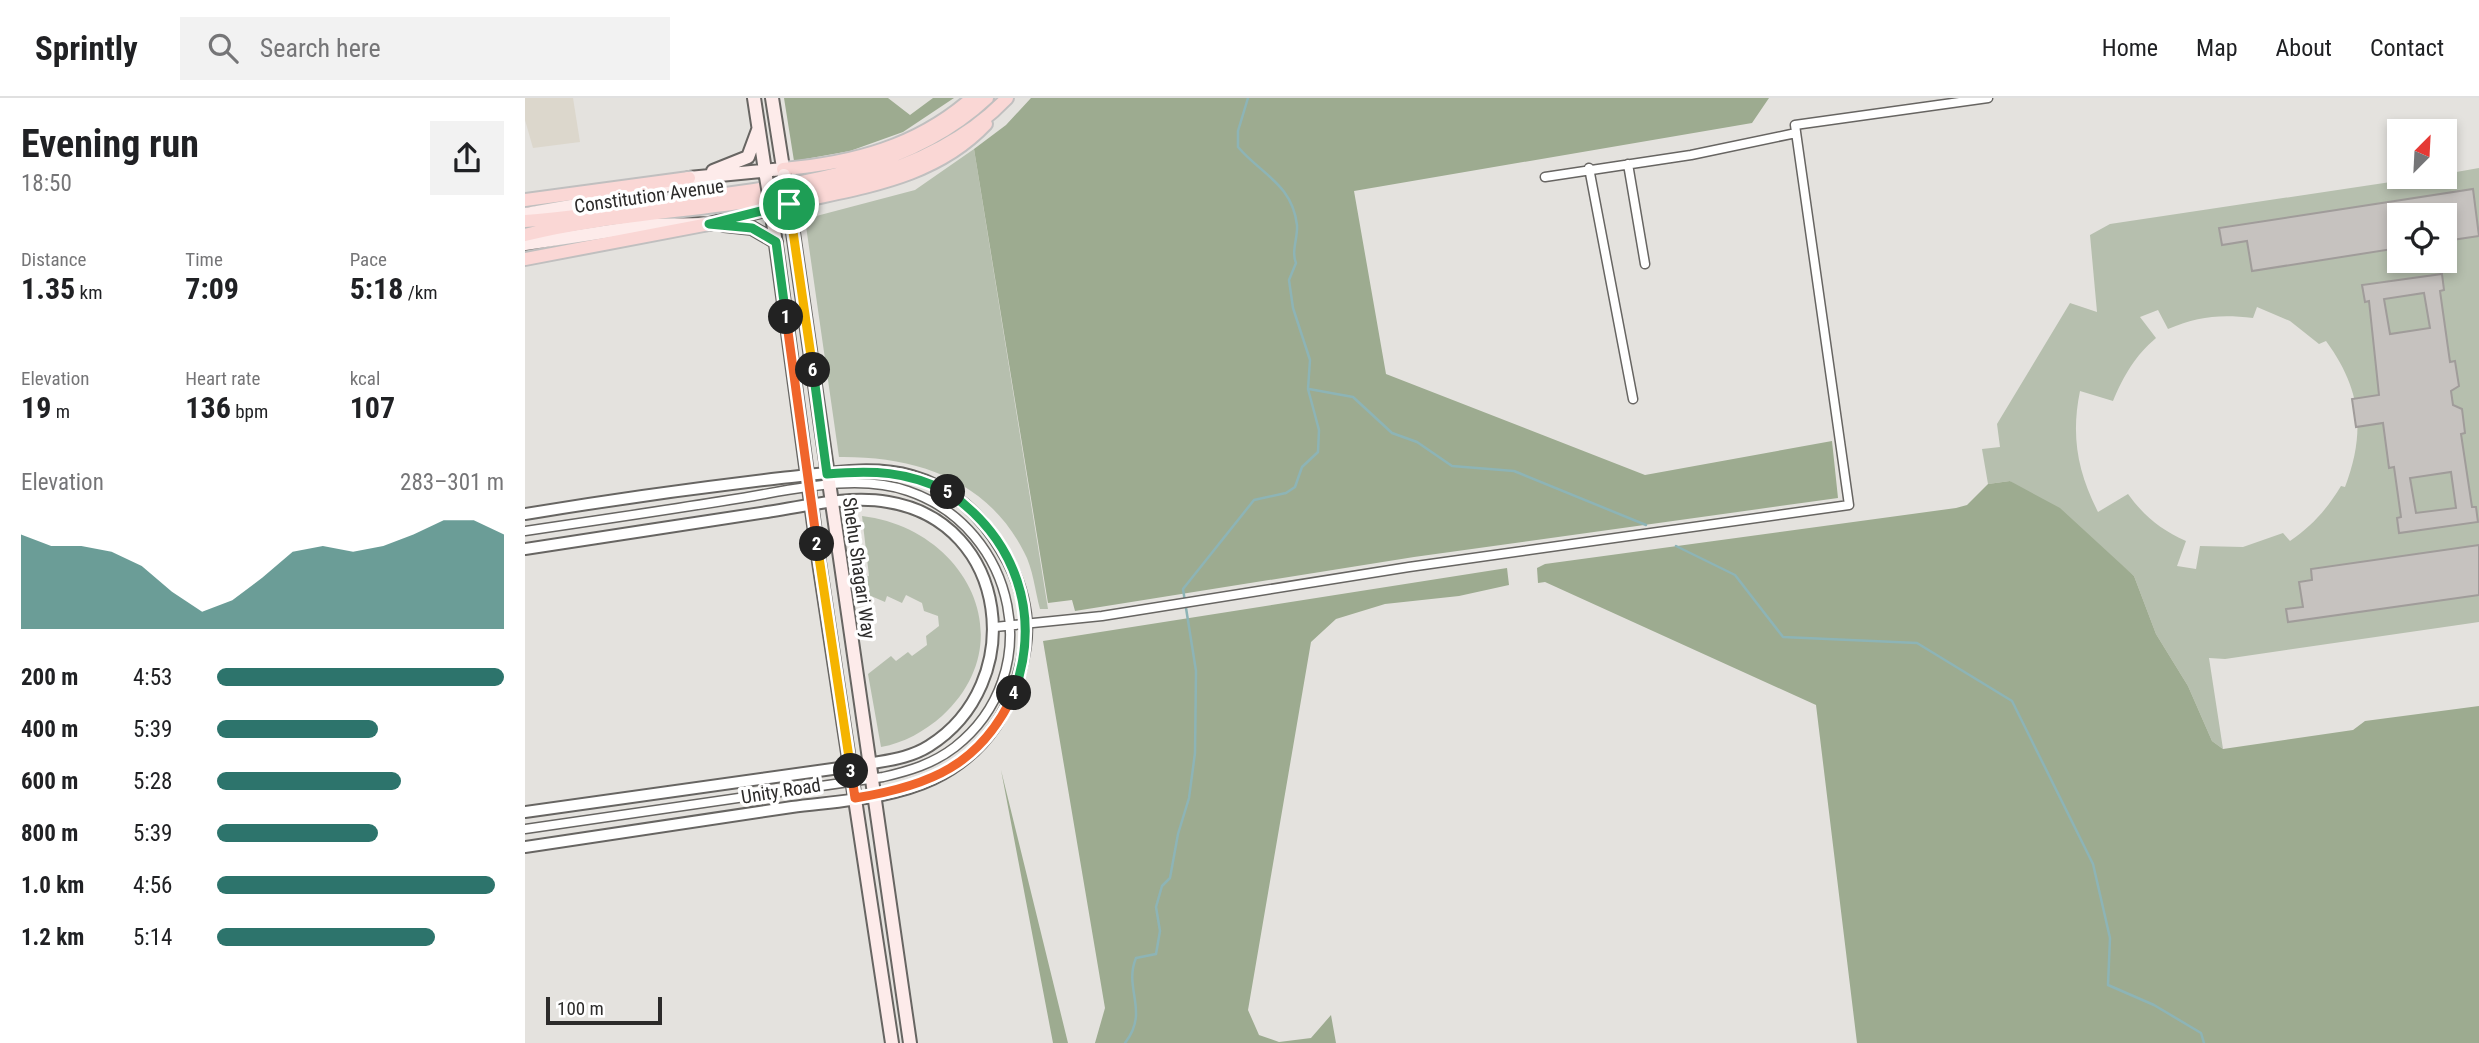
<!DOCTYPE html>
<html lang="en">
<head>
<meta charset="utf-8">
<style>
	:root { --surface:#fff; --page:#f2f2f2; --text:#202124; --muted:#757577; --line:#e0e0e0; --accent:#2d746c }
	body { margin:0; font-family:"Roboto Condensed",sans-serif; background:var(--page); color:var(--text); height:100vh; display:flex; flex-direction:column; font-size:26px; white-space:nowrap }
	* { box-sizing:border-box; margin:0 }
	p { font-size:23px; color:var(--muted) }
	.icon { flex:none; width:38px; height:38px; fill:none; stroke:currentColor; stroke-width:2; stroke-linecap:round; stroke-linejoin:round }
	.map { position:relative; flex:1; overflow:hidden }
	.panel { display:flex; flex-direction:column; background:var(--surface); width:525px }
	.panel>* { flex:none }
	.needle { width:46px; rotate:24deg }
	.controls { position:absolute; left:1862px; top:21px; display:grid; gap:14px }
	.controls a { display:grid; place-items:center; width:70px; height:70px; border-radius:0px; background:var(--surface); box-shadow:0 4px 10px #0003; font-size:35px }
	.scale { position:absolute; left:21px; bottom:18px; width:116px; box-sizing:border-box; padding-left:7px; border:4px solid #2c2b2a; border-top:0; font-size:19px; line-height:24px; white-space:nowrap; color:#2c2b2a; -webkit-text-stroke:5px #fff; paint-order:stroke }
	.pin { position:absolute; display:grid; place-items:center; width:60px; height:60px; color:#fff; margin:-30px; border:4px solid #fff; border-radius:50%; box-shadow:0 2px 7px #0007 }
	.km { position:absolute; width:35px; height:35px; margin:-18px; border-radius:50%; background:#222; color:#fff; font-size:19px; line-height:35px; text-align:center }
	.round { display:grid; place-items:center; flex:none; width:74px; height:74px; border-radius:0px; background:var(--page) }
	.summary { display:flex; align-items:center; justify-content:space-between; height:119px; padding:0 21px }
	h1 { font-size:38px; font-weight:700; line-height:52px }
	.figures { display:grid; grid-template-columns:repeat(3,1fr); gap:10px; height:119px; padding:7px 21px }
	.figures div { display:grid; align-content:center }
	.figures b { font-size:30px; font-weight:700 }
	.figures small { font-size:19px; font-weight:400 }
	.figures p { font-size:19px }
	.chart { height:196px; padding:14px 21px }
	.chart p { display:flex; justify-content:space-between }
	.chart svg { width:100%; height:126px; margin-top:7px; fill:var(--accent); opacity:.7 }
	ul { padding:0 21px; list-style:none; font-size:23px }
	li { display:grid; grid-template-columns:112px 84px 1fr; align-items:center; height:52px }
	li i { height:18px; border-radius:9px; background:var(--accent) }
	header { display:flex; align-items:center; gap:42px; box-sizing:border-box; height:98px; padding:0 35px; background:var(--surface); border-bottom:2px solid var(--line) }
	header strong { font-size:33px }
	nav { display:flex; gap:38px; margin-inline-start:auto; font-size:24px }
	.search { width:490px; height:63px; background:var(--page); display:flex; align-items:center; gap:18px; box-sizing:border-box; padding:0 24px; border-radius:0px; color:var(--muted); font-size:26px }
	main { display:flex; flex:1; min-height:0 }
	.map>svg:first-child { display:block }
</style>
</head>
<body>
<header>
<strong>Sprintly</strong>
<div class="search"><svg class="icon" aria-label="search" viewBox="0 0 24 24"><circle cx="10" cy="10" r="6"/><path d="M15 15l6 6"/></svg>Search here</div>
<nav><a>Home</a><a>Map</a><a>About</a><a>Contact</a></nav>
</header>
<main>
<section class="panel">
<div class="summary"><div><h1>Evening run</h1><p>18:50</p></div><a class="round"><svg class="icon" aria-label="share" viewBox="0 0 24 24"><path d="M12 15V3M7 8l5-5 5 5M5 13v7h14v-7"/></svg></a></div>
<div class="figures">
<div><p>Distance</p><b>1.35<small> km</small></b></div>
<div><p>Time</p><b>7:09</b></div>
<div><p>Pace</p><b>5:18<small> /km</small></b></div>
</div>
<div class="figures">
<div><p>Elevation</p><b>19<small> m</small></b></div>
<div><p>Heart rate</p><b>136<small> bpm</small></b></div>
<div><p>kcal</p><b>107</b></div>
</div>
<div class="chart"><p><span>Elevation</span>283–301 m</p>
<svg viewBox="0 0 160 44" preserveAspectRatio="none"><path d="M0 44V11L10 15L20 15L30 17L40 22L50 31L60 38L70 34L80 26L90 17L100 15L110 17L120 15L130 11L140 6L150 6L160 11V44z"/></svg>
</div>
<ul>
<li><b>200 m</b>4:53<i style="width:100%"></i></li>
<li><b>400 m</b>5:39<i style="width:56%"></i></li>
<li><b>600 m</b>5:28<i style="width:64%"></i></li>
<li><b>800 m</b>5:39<i style="width:56%"></i></li>
<li><b>1.0 km</b>4:56<i style="width:97%"></i></li>
<li><b>1.2 km</b>5:14<i style="width:76%"></i></li>
</ul>
</section>
<div class="map">
<svg width="1954" height="945" viewBox="0 0 1954 945">
	<rect width="100%" height="100%" fill="#e4e2de"/>
	<path fill="#dcd7cc" d="M0 0H48L55 44 8 50 0 22Z"/>
	<path fill="#b6bfae" fill-rule="evenodd" d="M449 51 523 511H515C510 493 508 470 499 454 462 381 390 358 314 359L280 121 390 92Z
		M1954 70V524L1700 561 1684 560 1698 651 1687 643 1663 588 1631 536 1609 478 1576 450 1485 383 1463 386 1457 351 1475 349 1472 326 1545 205 1572 214 1565 137 1585 126 1899 79H1920V76ZM1874 117H1920V163H1874ZM1732 209 1765 223 1794 246 1801 243C1836 291 1841 333 1820 389L1816 388C1802 411 1787 428 1765 443L1758 435 1718 449 1675 448 1671 471 1652 468 1661 443C1636 432 1619 418 1603 396L1573 414C1552 373 1546 337 1555 293L1588 303C1599 277 1610 258 1631 240L1615 219 1633 212 1643 231C1673 218 1696 216 1728 220Z
		M337 418C439 430 500 541 417 618 400 633 379 645 356 649L343 576 366 558 371 563 383 554 387 558 402 547 401 538 414 528 413 518 399 513 397 505 381 497 377 505 362 498 360 504 332 492 331 480 344 478Z"/>
	<path fill="#9dab90" d="M259 0H363L385 17 408 0H429L378 34 325 53 269 63Z
		M506 0H1244L1227 25 829 93 861 276 1120 377 1307 343 1313 400 889 459 550 513 547 502 523 505 449 51 481 27Z
		M1485 383 1535 410 1609 478 1631 536 1663 588 1687 643 1698 651 1828 632 1840 623 1954 608V945H1332L1291 607 1020 484 1013 485 1012 470 1020 466 1431 410 1442 407 1463 386Z
		M982 470 984 487 934 498 860 506 811 521 786 544 723 912 734 937 754 944 786 940 806 917 811 945H570L580 910 518 543Z
		M476 672 543 945H528Z"/>
	<g fill="none" stroke-linecap="round" stroke-linejoin="round">
		<path stroke="#8db4b6" stroke-width="2.5" d="M784 291 828 299 867 335 892 344 927 368 989 373 1121 427
			M1151 448 1210 477 1258 539 1392 545 1487 603 1568 766 1585 840 1583 887 1629 907 1676 935 1679 945
			M600 945C625 913 598 891 611 860L631 856 635 833 631 809 637 788 645 780 653 736 664 700 670 655 671 573 658 491 729 402 761 395 770 389 777 369 793 354 794 332 783 291 785 262 768 210 764 182 771 165C766 153 773 140 772 127 767 86 737 77 713 49V33L723 0"/>
	</g>
	<path fill="#c6c2bf" stroke="#a09c9a" stroke-width="2" fill-rule="evenodd" d="M1948 91 1954 138 1920 143V117H1874V150L1727 173 1722 143 1697 147 1694 130Z
		M1917 176 1919 192 1915 193 1925 264 1930 263 1934 288 1926 293 1928 307 1937 311 1940 335 1936 336 1947 409H1951L1953 424 1874 435 1872 420 1876 419 1869 369 1864 370 1858 325 1831 329 1827 301 1854 297 1844 203 1840 204 1837 187ZM1899 195 1905 230 1865 236 1859 201ZM1926 374 1931 410 1891 415 1885 380Z
		M1954 447V497L1763 524 1761 511 1778 509 1774 484 1787 482 1786 471Z"/>
	<g fill="none" stroke-linecap="round" stroke-linejoin="round">
		<defs>
			<path id="minor" d="M1103 66 1120 166
				M1064 70 1108 301
				M1020 79 1166 57 1271 35
				M0 433C68 423 136 413 204 402 260 394 328 374 383 393 492 430 523 576 430 649 408 666 384 673 358 679L0 731
				M470 529 577 518 884 469 1324 407 1270 27 1463 0"/>
			<path id="tertiary" d="M0 416C85 402 170 390 256 380 297 376 346 366 387 378 427 389 457 418 477 452 495 481 505 516 500 549 491 607 462 655 408 681 366 701 313 703 267 709 178 723 89 736 0 749
				M0 451C81 439 161 426 242 414 280 408 325 397 363 404 485 424 503 586 404 648 385 660 364 662 343 666L0 714"/>
			<path id="secondary" d="M229 0 241 79
				M247 0 259 76
				M188 73 223 59 233 32
				M263 100 385 945
				M245 102 294 464 367 945
				M0 116 114 96 164 80 258 71
				M199 127 227 130 251 144
				M0 146 125 127 184 126 264 106"/>
			<path id="primary" d="M258 71C328 65 393 48 447 0
				M0 102 164 80
				M264 106C335 89 408 82 461 26
				M0 123C48 120 96 111 143 104 253 88 377 80 462 0
				M0 137C149 99 369 119 482 0
				M0 161 184 126"/>
		</defs>
		<use href="#minor" stroke="#676562" stroke-width="11"/>
		<use href="#tertiary" stroke="#676562" stroke-width="14"/>
		<use href="#secondary" stroke="#676562" stroke-width="16"/>
		<use href="#primary" stroke="#c0bfbf" stroke-width="16"/>
		<use href="#minor" stroke="#fff" stroke-width="8"/>
		<use href="#tertiary" stroke="#fff" stroke-width="10"/>
		<use href="#secondary" stroke="#fdebea" stroke-width="12"/>
		<use href="#primary" stroke="#fad7d5" stroke-width="12"/>
		<defs>
			<path id="secondary-bridge" d="M259 77 263 100
				M241 79 245 102"/>
		</defs>
		<use href="#secondary-bridge" stroke="#676562" stroke-width="16" stroke-linecap="butt"/>
		<use href="#secondary-bridge" stroke="#fdebea" stroke-width="12"/>
	</g>
	<g fill="none" stroke-linecap="round" stroke-linejoin="round">
		<defs>
			<path id="split-1" d="M261 219 251 144 227 130 184 126 264 106"/>
			<path id="split-2" d="M261 219 292 446"/>
			<path id="split-3" d="M292 446 326 673"/>
			<path id="split-4" d="M326 673 330 700C405 688 456 667 489 595"/>
			<path id="split-5" d="M423 394C491 441 517 516 489 595"/>
			<path id="split-6" d="M288 272 302 376C347 372 383 373 423 394"/>
			<path id="split-7" d="M264 106 288 272"/>
		</defs>
		<use href="#split-1" stroke="#fff" stroke-width="14"/>
		<use href="#split-2" stroke="#fff" stroke-width="14"/>
		<use href="#split-3" stroke="#fff" stroke-width="14"/>
		<use href="#split-4" stroke="#fff" stroke-width="14"/>
		<use href="#split-5" stroke="#fff" stroke-width="14"/>
		<use href="#split-6" stroke="#fff" stroke-width="14"/>
		<use href="#split-7" stroke="#fff" stroke-width="14"/>
		<use href="#split-1" stroke="#22a559" stroke-width="9"/>
		<use href="#split-2" stroke="#f0652b" stroke-width="9"/>
		<use href="#split-3" stroke="#f5b400" stroke-width="9"/>
		<use href="#split-4" stroke="#f0652b" stroke-width="9"/>
		<use href="#split-5" stroke="#22a559" stroke-width="9"/>
		<use href="#split-6" stroke="#22a559" stroke-width="9"/>
		<use href="#split-7" stroke="#f5b400" stroke-width="9"/>
	</g>
	<g text-anchor="middle" dominant-baseline="central" stroke-width="7" stroke-linejoin="round" paint-order="stroke">
		<g font-size="19" fill="#2c2b2a" stroke="#fff">
			<text transform="translate(124 98) rotate(-8)">Constitution Avenue</text>
			<text transform="translate(334 470) rotate(82)">Shehu Shagari Way</text>
			<text transform="translate(256 693) rotate(-9)">Unity Road</text>
		</g>
	</g>
</svg>
<div class="controls">
<a><svg class="needle" viewBox="-14 -14 28 28"><path d="M0-13l5 13h-10z" fill="#e53935"/><path d="M0 13l5-13h-10z" fill="#757577"/></svg></a>
<a><svg class="icon" aria-label="locate" viewBox="0 0 24 24"><circle cx="12" cy="12" r="6"/><path d="M12 2v4M12 18v4M2 12h4M18 12h4"/></svg></a>
</div>
<div class="scale">100 m</div>
<div class="pin" style="left:264px;top:106px;background:#1e9e55"><svg class="icon" aria-label="arrive" viewBox="0 0 24 24"><path d="M6 21V4h12l-3 4 3 4H6"/></svg></div>
<b class="km" style="left:261px;top:219px">1</b>
<b class="km" style="left:292px;top:446px">2</b>
<b class="km" style="left:326px;top:673px">3</b>
<b class="km" style="left:489px;top:595px">4</b>
<b class="km" style="left:423px;top:394px">5</b>
<b class="km" style="left:288px;top:272px">6</b>
</div>
</main>
</body>
</html>
